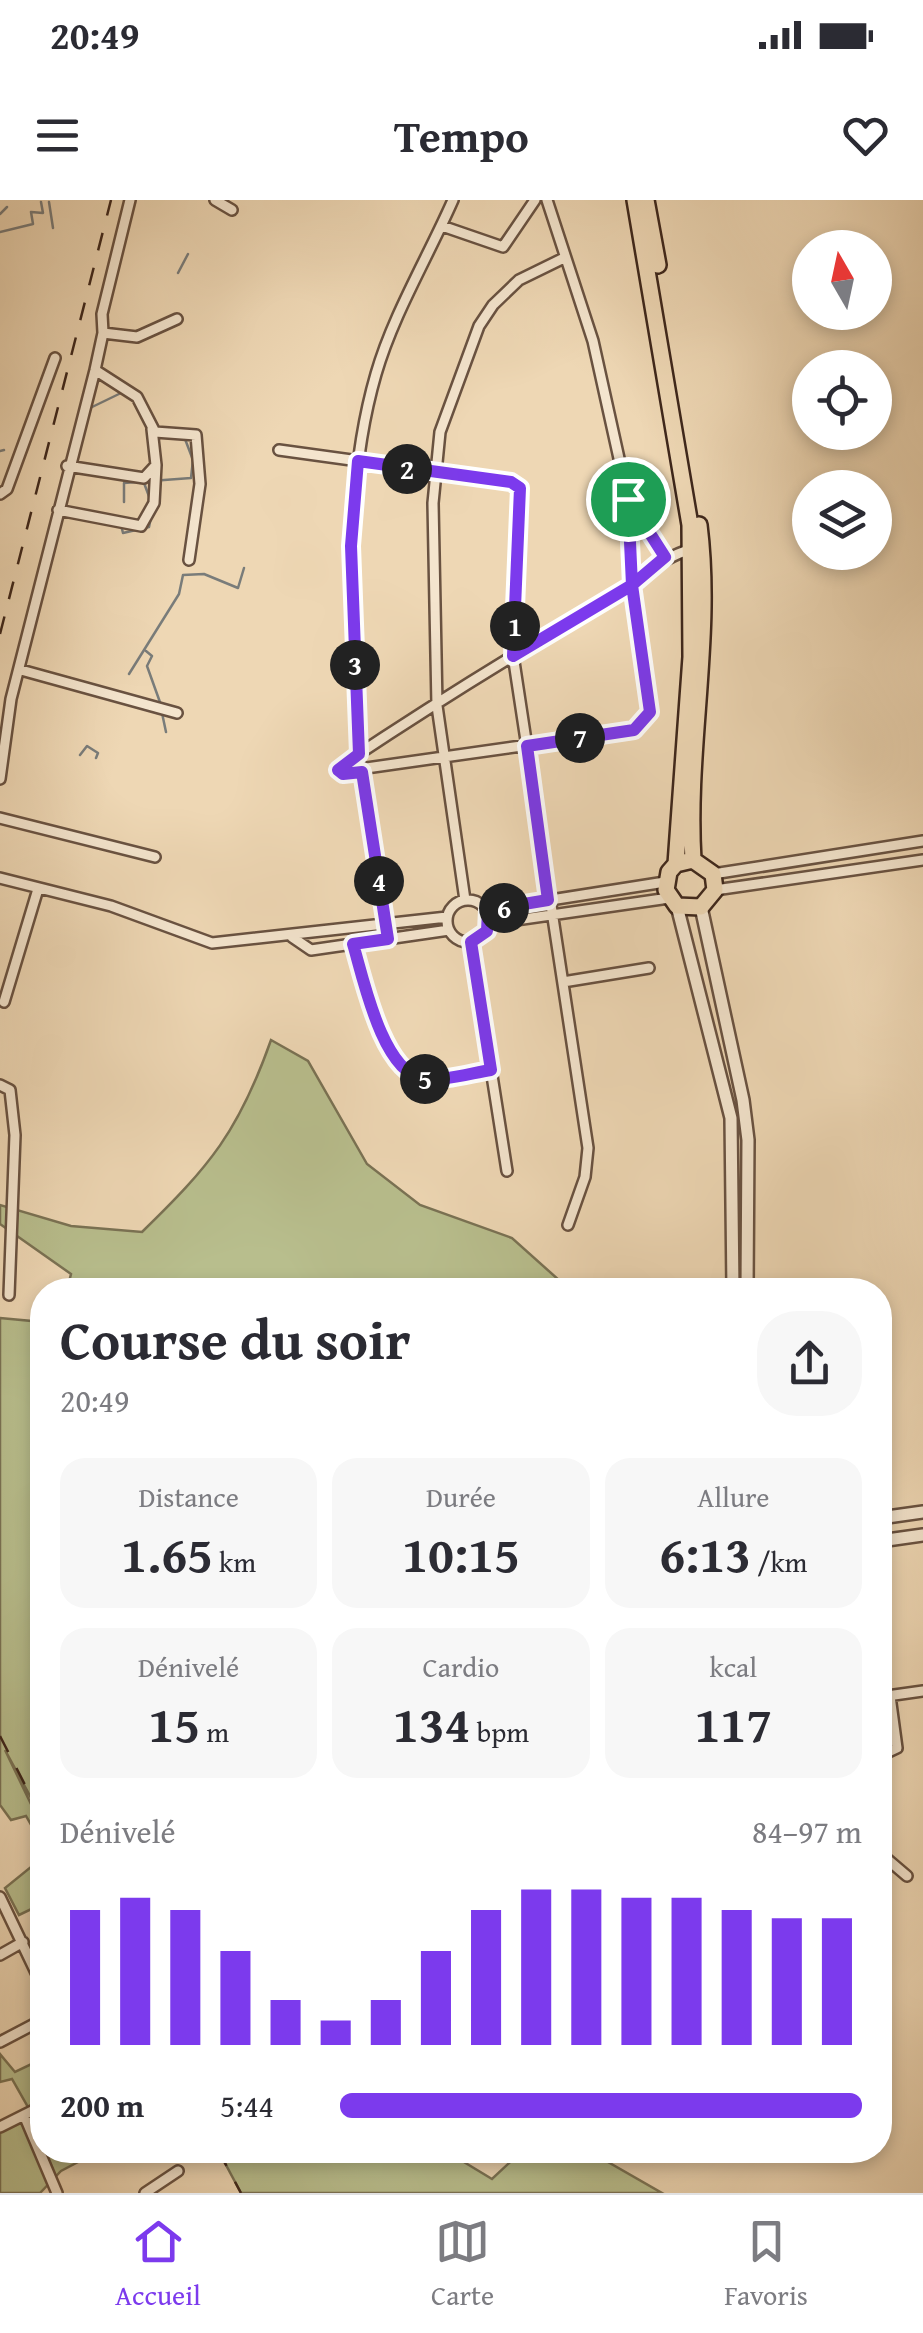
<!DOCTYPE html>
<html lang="fr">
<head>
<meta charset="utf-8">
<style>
	:root { --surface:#fff; --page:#f7f7f7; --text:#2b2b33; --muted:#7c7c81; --line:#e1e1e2; --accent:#7c3aed }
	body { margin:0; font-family:"Gentium Book Plus",serif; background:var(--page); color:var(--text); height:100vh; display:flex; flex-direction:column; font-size:38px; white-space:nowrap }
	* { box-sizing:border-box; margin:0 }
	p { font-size:32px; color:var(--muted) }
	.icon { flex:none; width:55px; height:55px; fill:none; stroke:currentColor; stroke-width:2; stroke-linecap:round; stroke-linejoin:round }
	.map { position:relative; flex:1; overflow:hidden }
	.panel { position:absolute; left:30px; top:1078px; width:862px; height:885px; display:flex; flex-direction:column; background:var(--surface); border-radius:40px; box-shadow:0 5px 15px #0003 }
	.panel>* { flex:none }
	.needle { width:65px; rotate:351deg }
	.buttons { position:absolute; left:792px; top:30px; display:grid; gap:20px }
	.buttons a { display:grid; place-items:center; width:100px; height:100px; border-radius:50%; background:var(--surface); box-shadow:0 5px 15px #0003; font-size:50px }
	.pin { position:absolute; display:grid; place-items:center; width:85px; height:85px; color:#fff; margin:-42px; border:5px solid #fff; border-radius:50%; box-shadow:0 2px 10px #0007 }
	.km { position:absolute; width:50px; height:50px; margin:-25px; border-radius:50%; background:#222; color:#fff; font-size:28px; line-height:50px; text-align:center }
	.round { display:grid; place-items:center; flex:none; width:105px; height:105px; border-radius:40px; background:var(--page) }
	.headline { display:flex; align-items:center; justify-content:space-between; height:170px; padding:0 30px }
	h1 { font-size:55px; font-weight:800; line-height:75px }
	.stats { display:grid; grid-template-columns:repeat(3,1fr); gap:15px; height:170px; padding:10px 30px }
	.stats div { display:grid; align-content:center; border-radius:25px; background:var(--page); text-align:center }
	.stats b { font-size:50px; font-weight:800 }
	.stats small { font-size:28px; font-weight:400 }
	.stats p { font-size:28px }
	.chart { height:280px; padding:20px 30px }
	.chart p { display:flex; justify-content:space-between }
	.chart svg { width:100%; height:180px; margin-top:10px; stroke:var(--accent); stroke-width:6 }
	ul { padding:0 30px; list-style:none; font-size:32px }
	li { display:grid; grid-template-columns:160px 120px 1fr; align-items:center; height:75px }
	li i { height:25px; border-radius:12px; background:var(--accent) }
	.status { display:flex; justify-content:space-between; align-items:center; height:70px; padding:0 50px; background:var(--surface); direction:ltr }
	.status svg { height:28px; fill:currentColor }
	header { display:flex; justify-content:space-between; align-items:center; height:130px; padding:0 30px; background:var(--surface); font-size:45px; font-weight:800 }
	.menu { display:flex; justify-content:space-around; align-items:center; height:140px; border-top:2px solid var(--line); background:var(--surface); font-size:28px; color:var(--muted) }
	.menu a { display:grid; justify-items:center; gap:5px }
	.menu .on { color:var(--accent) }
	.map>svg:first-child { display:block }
</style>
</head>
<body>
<div class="status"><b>20:49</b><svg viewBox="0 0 49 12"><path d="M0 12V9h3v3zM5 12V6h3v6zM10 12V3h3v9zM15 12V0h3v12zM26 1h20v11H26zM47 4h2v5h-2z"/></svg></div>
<header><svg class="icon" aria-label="menu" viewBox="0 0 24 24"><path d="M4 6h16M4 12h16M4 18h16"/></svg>Tempo<svg class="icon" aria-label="heart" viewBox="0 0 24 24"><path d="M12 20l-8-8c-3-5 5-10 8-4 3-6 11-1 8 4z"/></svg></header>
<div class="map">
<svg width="923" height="1993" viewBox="0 0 923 1993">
	<rect width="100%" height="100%" fill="#eed7b4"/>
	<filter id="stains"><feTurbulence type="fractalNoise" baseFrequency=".002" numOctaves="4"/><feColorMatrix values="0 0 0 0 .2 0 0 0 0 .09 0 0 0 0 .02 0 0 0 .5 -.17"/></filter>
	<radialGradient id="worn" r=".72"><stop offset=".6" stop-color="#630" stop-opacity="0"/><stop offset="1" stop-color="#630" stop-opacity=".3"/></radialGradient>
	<path fill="#b8be8d" stroke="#7a7254" stroke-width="2.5" d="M271 840 308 861 367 964 420 1005 512 1038 570 1090H67L71 1074 0 1024V1005L71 1026 142 1032C210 966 239 931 271 840Z
		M0 1118 42 1122V1618L5 1550 42 1627V1644L26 1616 11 1620 0 1605Z
		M42 1658V1704L19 1715 5 1688Z
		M0 1854 15 1872 42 1859V1950H101L61 1971 40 1993H0V1930L29 1909 12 1879 0 1882Z
		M218 1950H444L492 1979 523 1950H587L662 1993H241Z"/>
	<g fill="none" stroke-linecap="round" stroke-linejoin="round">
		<path stroke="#797c7a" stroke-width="2.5" d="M49 2 53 28
			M0 14 7 7
			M0 32 33 24 31 12 43 13 41 2
			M178 73 188 54
			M88 209 121 193
			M0 251 4 250
			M144 283 150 299
			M124 302V283L191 278 193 260 185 239
			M121 325 123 333 149 327 151 317
			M146 451 152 456 147 466 161 505
			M129 474 179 394 183 375 204 374 238 388 244 368
			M162 513 166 532
			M80 555 87 546 98 553 96 558"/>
		<defs>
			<path id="minor" d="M215 0 232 10
				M547 0 593 141 628 299 632 385 650 512 634 530 338 572 339 567C429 507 522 449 616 395 649 376 655 360 694 348
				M442 26 503 47 535 0
				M103 133 137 137 177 119
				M95 170 137 197 155 232 196 235 200 284 189 360
				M279 250 511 282 520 288 513 455 588 948 585 977 568 1025
				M67 266 144 278 156 265 152 229
				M0 294 7 289 55 158
				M629 301 665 357
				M58 310 141 326 154 303 156 265
				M21 470 177 513
				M359 554C354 427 340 298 376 174 393 115 428 57 453 0
				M362 572 388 739
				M0 579 11 499 95 170 103 133 102 114 130 0
				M0 618 155 657
				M713 674 923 641
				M0 678 111 706 212 743 447 717
				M715 690 923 660
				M447 721a21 21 0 1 1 42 0a21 21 0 1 1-42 0Z
				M465 700 437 506 433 303 440 232 479 126 493 105 519 80 564 58
				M487 710 665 682
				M489 724 669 698
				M292 737 311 750 449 730
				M471 742 507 971
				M353 744C363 777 382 871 422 878 442 882 470 873 491 870
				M563 782 649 768
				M4 802 38 689
				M0 885 10 890 15 935 9 1095
				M880 1497 923 1491
				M880 1556 897 1548 890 1496
				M880 1653 907 1676
				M0 1697 42 1785
				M0 1755 23 1742
				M0 1842 42 1820
				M24 1915 57 1993
				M0 1927 42 1906
				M676 1950 696 1956 713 1950
				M145 1993 178 1971"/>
			<path id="tertiary" d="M677 706 731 918 733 1090
				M701 707 743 900 748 940 747 1090
				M880 1318 923 1312
				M880 1341 923 1335"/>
			<path id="trunk" d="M635 0 690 325 691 457 676 664 669 672 666 690 677 706 701 707 715 690 713 674 693 660 676 664
				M646 0 658 65
				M693 660C686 548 713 437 699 325"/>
		</defs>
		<use href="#minor" stroke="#695241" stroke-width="14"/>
		<use href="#tertiary" stroke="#695241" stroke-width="16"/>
		<use href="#trunk" stroke="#3d261b" stroke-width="20"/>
		<use href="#minor" stroke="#f4e5ce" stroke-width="9"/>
		<use href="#tertiary" stroke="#f4e5ce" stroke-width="11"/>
		<use href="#trunk" stroke="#eed7b4" stroke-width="15"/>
		<path stroke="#3d261b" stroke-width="2.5" stroke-dasharray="18 18" stroke-linecap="butt" d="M0 434 111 0
			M0 1536 42 1618
			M218 1950 241 1993"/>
	</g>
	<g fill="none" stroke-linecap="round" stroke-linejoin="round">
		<defs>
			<path id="route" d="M628 299 632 385 513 456 520 288 511 282 358 261 351 346 359 554 338 570 343 574 362 572 388 739 353 744C363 777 382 871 422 878 442 882 471 873 491 870L471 742 487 731 488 710 548 700 527 546 634 530 650 512 632 385 665 357 628 299"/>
		</defs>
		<use href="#route" stroke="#fff" stroke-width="20"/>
		<use href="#route" stroke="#7c3aed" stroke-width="12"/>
	</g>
	<rect width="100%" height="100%" filter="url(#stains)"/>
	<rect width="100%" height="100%" fill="url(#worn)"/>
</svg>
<div class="buttons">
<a><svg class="needle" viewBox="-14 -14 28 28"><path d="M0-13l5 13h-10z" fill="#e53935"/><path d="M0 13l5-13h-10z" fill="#7c7c81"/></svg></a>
<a><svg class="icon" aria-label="locate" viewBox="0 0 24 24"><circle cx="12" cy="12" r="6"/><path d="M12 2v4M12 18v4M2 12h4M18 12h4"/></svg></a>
<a><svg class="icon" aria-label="layers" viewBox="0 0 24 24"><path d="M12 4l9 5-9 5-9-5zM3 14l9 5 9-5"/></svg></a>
</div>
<div class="pin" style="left:628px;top:299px;background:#1e9e55"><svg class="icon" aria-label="arrive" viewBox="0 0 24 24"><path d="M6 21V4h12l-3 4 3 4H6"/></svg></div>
<b class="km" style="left:515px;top:426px">1</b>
<b class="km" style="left:407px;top:269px">2</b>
<b class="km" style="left:355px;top:465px">3</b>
<b class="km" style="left:379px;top:681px">4</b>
<b class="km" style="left:425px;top:879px">5</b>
<b class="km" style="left:504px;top:708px">6</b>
<b class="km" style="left:580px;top:538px">7</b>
<section class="panel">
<div class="headline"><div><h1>Course du soir</h1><p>20:49</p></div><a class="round"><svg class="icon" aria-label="share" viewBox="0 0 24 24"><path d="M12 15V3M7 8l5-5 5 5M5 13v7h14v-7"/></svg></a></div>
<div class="stats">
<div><p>Distance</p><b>1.65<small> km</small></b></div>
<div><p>Durée</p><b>10:15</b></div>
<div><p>Allure</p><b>6:13<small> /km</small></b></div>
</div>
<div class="stats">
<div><p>Dénivelé</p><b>15<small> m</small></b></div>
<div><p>Cardio</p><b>134<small> bpm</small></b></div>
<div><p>kcal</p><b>117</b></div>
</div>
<div class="chart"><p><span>Dénivelé</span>84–97 m</p>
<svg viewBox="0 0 160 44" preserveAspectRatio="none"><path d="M5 44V11M15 44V8M25 44V11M35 44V21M45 44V33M55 44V38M65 44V33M75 44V21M85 44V11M95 44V6M105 44V6M115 44V8M125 44V8M135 44V11M145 44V13M155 44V13"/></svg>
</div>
<ul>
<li><b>200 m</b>5:44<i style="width:100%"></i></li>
</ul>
</section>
</div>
<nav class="menu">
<a class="on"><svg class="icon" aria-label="home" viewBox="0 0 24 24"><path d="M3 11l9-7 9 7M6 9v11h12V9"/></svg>Accueil</a>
<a><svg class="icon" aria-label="map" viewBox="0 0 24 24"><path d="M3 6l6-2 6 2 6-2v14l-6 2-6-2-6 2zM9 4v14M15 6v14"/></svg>Carte</a>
<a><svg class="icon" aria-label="saved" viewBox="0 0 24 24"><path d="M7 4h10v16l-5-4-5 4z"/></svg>Favoris</a>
</nav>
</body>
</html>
